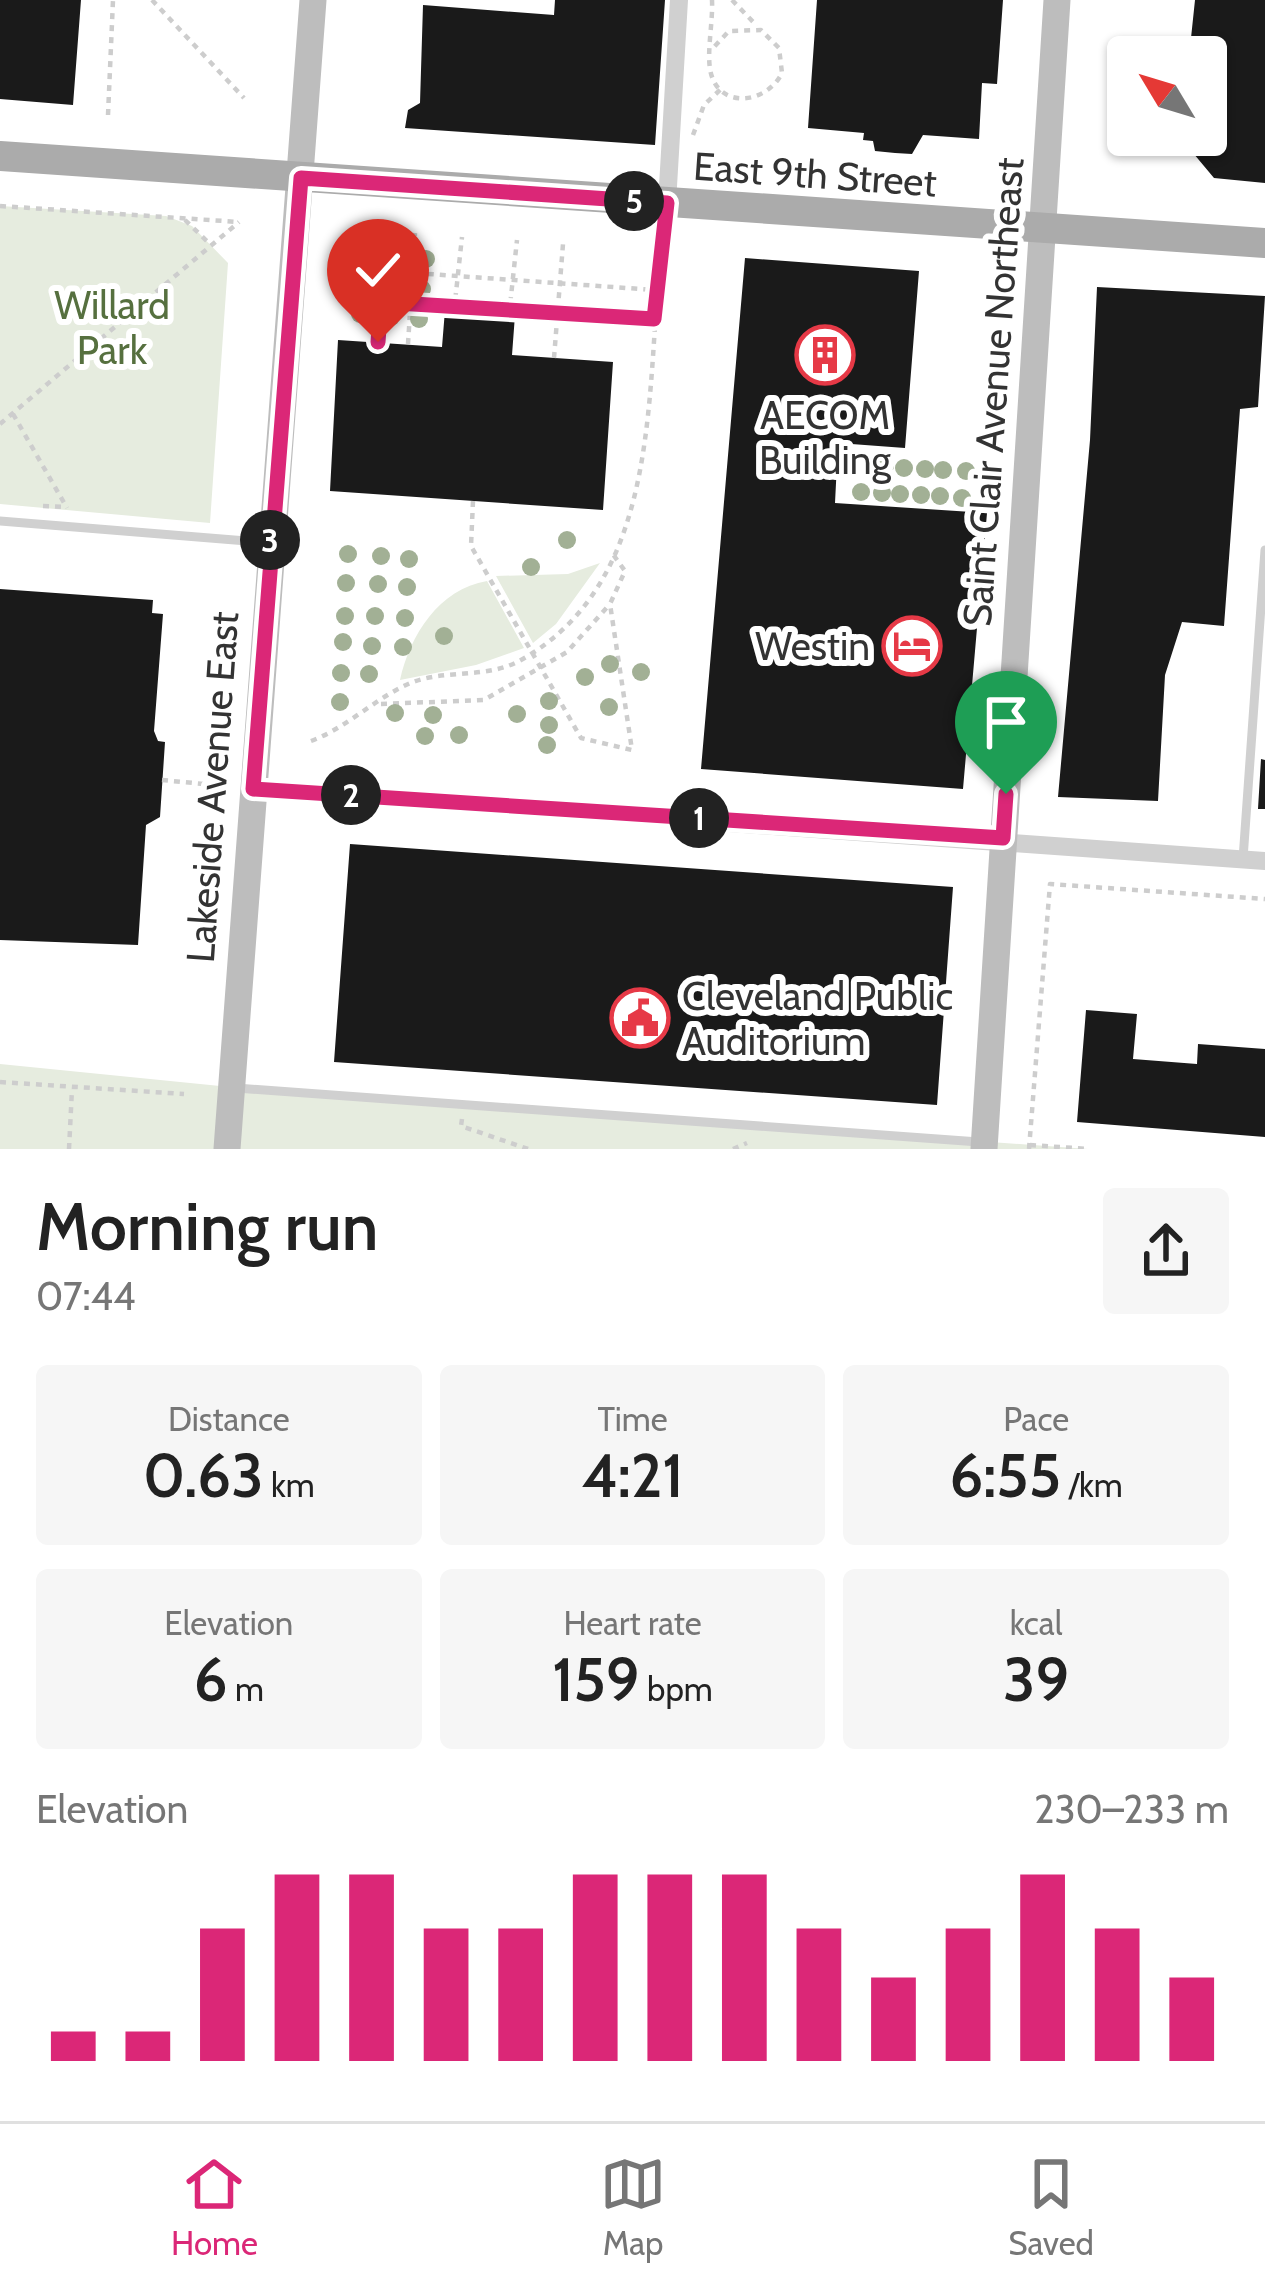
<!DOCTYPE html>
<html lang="en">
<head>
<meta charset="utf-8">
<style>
	:root { --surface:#fff; --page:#f6f6f6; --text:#222; --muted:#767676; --line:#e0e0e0; --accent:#db2777 }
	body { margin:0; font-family:Cabin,sans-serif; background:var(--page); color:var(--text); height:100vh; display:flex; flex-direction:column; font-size:45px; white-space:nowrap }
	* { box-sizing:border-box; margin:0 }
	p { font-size:39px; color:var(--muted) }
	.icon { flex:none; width:66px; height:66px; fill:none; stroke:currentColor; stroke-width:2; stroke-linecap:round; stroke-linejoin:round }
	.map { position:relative; height:1149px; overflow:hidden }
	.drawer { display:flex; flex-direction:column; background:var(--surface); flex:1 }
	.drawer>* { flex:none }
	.needle { width:78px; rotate:308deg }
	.buttons { position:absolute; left:1107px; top:36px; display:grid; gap:24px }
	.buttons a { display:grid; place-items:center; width:120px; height:120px; border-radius:12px; background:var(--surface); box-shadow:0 3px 9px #0004; font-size:60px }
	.pin { position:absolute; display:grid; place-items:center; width:102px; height:102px; color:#fff; margin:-123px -51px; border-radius:50% 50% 50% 0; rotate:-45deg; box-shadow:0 0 12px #0007 }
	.pin .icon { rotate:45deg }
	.km { position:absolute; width:60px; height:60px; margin:-30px; border-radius:50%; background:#222; color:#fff; font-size:33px; line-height:60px; text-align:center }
	.round { display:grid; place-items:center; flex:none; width:126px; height:126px; border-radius:12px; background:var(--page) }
	.headline { display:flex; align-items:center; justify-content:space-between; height:204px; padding:0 36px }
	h1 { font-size:66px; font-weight:600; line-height:90px }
	.stats { display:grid; grid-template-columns:repeat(3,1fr); gap:18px; height:204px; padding:12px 36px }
	.stats div { display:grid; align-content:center; border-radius:12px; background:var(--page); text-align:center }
	.stats b { font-size:60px; font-weight:600 }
	.stats small { font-size:33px; font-weight:400 }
	.stats p { font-size:33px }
	.chart { height:336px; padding:24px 36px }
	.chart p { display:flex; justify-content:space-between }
	.chart svg { width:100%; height:216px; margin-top:12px; stroke:var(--accent); stroke-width:6 }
	.tabs { display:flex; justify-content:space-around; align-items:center; height:168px; border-top:3px solid var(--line); background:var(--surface); font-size:33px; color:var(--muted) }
	.tabs a { display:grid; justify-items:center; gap:6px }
	.tabs .current { color:var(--accent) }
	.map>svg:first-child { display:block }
</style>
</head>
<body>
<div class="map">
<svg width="1265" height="1149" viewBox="0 0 1265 1149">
	<rect width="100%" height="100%" fill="#fff"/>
	<path fill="#e6ecdf" d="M0 206 166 216 192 226 228 263 210 523 0 504Z
		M600 563 556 624 533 643 496 576 568 574Z
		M487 581 524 648 476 665 400 680C410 635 439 589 487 581Z
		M0 1064 230 1087 1088 1149H0Z"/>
	<path fill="#1a1a1a" d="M0 0H81L73 105 0 99Z
		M555 0H665L655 145 405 128 408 110 420 103 423 5 554 15Z
		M817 0H1003L997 84 982 83 979 139 923 135 912 154 895 153 875 151 873 141 863 140 864 133 808 128Z
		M1195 0H1265V183L1214 178 1178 135H1206V57H1189Z
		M745 258 919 271 905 448 838 443 835 503 987 513 963 789 701 769Z
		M1097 287 1265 296 1258 407 1240 409 1224 626 1182 622 1165 675 1158 801 1058 797 1090 440Z
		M445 310 515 315 512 355 613 362 603 510 330 491 338 340 442 347Z
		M0 589 153 600 152 613 163 614 154 731 158 741 165 742 160 817 146 825 138 945 0 940Z
		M1261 759 1265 760V809H1258Z
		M350 844 953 887 937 1105 334 1062Z
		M1086 1010 1137 1014 1133 1059 1197 1064 1198 1044 1265 1049V1137L1077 1122Z"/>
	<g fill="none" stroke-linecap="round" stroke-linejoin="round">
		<path stroke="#cdcdcd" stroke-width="4.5" stroke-dasharray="6 6" stroke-linecap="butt" d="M152 0 244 98
			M712 0C713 22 707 49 710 69 717 111 767 104 782 73L779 48 761 30 729 31 714 47
			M732 0 757 26
			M108 115 113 0
			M693 135 704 105 721 89
			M0 206 239 222
			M185 220 211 245
			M344 268 655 290
			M341 300 653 319
			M454 311 462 237
			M509 315 517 240
			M378 342 385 231
			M408 344 415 233
			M554 358 563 244
			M13 414 67 508
			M0 424 239 222
			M473 501 471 546 581 738 632 750 610 604 625 571 612 553
			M43 506 67 507
			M381 704 484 700 567 652 610 604
			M311 741C346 728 372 701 406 685 441 668 486 680 521 660 671 576 643 370 664 227
			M162 780 204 784
			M0 1082 184 1094
			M462 1119 461 1126 528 1149
			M1030 1145 1089 1149
			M69 1149 72 1089
			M733 1149 747 1143
			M1029 1149 1050 884 1265 899"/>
		<path stroke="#d0d0d0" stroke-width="9" d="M0 521 270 543
			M1243 859 1265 550
			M236 1088 979 1142"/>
		<path stroke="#d0d0d0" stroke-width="18" d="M667 203 679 0
			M253 789 1265 861"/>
		<path stroke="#bdbdbd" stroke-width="27" d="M227 1149 313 0
			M984 1149 1057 0"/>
		<path stroke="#ababab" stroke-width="30" d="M0 156 1265 243"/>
	</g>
	<g fill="#a2b095">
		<circle cx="367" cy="254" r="9"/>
		<circle cx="397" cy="256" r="9"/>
		<circle cx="426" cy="259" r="9"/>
		<circle cx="364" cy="284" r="9"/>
		<circle cx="394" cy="287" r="9"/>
		<circle cx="422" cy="289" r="9"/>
		<circle cx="360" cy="314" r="9"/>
		<circle cx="391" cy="317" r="9"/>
		<circle cx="419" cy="319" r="9"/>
		<circle cx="864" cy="465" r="9"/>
		<circle cx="885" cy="466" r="9"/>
		<circle cx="904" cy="468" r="9"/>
		<circle cx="925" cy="469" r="9"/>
		<circle cx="943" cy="470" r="9"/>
		<circle cx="966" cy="471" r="9"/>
		<circle cx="861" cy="492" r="9"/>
		<circle cx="882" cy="493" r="9"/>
		<circle cx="900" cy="494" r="9"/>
		<circle cx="921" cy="495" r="9"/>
		<circle cx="940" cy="496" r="9"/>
		<circle cx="962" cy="498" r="9"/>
		<circle cx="567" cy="540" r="9"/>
		<circle cx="348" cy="554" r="9"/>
		<circle cx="381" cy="556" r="9"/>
		<circle cx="409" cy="559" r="9"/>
		<circle cx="531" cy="567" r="9"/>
		<circle cx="346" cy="583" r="9"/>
		<circle cx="378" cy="584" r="9"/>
		<circle cx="407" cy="587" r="9"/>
		<circle cx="345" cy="616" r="9"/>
		<circle cx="375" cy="616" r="9"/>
		<circle cx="405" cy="618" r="9"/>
		<circle cx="444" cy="636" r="9"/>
		<circle cx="343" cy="642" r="9"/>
		<circle cx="372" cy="646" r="9"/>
		<circle cx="403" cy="647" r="9"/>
		<circle cx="610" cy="664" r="9"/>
		<circle cx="641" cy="672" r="9"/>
		<circle cx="341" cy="673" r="9"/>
		<circle cx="369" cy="674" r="9"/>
		<circle cx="585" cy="677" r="9"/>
		<circle cx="549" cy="701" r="9"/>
		<circle cx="340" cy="702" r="9"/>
		<circle cx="609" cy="707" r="9"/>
		<circle cx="395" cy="713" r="9"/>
		<circle cx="517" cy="714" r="9"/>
		<circle cx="433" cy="715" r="9"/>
		<circle cx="549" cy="725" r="9"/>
		<circle cx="459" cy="735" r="9"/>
		<circle cx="425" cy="736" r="9"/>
		<circle cx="547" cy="745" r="9"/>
	</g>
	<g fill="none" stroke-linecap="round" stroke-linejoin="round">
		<defs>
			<path id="route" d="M378 342 381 302 654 319 667 203 301 178 253 789 1003 838 1006 794"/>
		</defs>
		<use href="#route" stroke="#fff" stroke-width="24"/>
		<use href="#route" stroke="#db2777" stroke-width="15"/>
	</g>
	<defs>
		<symbol id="building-ring" viewBox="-11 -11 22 22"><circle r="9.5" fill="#fff" stroke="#e63946" stroke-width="1.5"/><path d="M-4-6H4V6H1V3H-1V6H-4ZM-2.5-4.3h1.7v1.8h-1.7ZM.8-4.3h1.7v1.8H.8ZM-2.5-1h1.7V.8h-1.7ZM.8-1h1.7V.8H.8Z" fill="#e63946"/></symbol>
		<symbol id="hotel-ring" viewBox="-11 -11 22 22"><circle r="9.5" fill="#fff" stroke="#e63946" stroke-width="1.5"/><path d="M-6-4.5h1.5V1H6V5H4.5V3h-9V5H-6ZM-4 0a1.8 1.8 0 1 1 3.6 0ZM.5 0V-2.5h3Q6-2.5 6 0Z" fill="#e63946"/></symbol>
		<symbol id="civic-ring" viewBox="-11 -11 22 22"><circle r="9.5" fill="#fff" stroke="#e63946" stroke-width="1.5"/><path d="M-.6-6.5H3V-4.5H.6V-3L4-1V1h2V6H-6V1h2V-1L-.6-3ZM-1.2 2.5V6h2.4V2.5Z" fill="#e63946"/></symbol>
	</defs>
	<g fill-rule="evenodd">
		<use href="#building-ring" x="792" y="322" width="66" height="66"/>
		<use href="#hotel-ring" x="879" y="613" width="66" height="66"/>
		<use href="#civic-ring" x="607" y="985" width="66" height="66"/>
	</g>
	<g text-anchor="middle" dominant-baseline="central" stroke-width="12" stroke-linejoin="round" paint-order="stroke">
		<g font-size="39" fill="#333" stroke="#fff">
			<text transform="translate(815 174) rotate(4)">East 9th Street</text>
			<text transform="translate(993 392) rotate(-86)">Saint Clair Avenue Northeast</text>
			<text transform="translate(212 787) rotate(-86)">Lakeside Avenue East</text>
		</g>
		<g font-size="39" fill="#56703f" stroke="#fff">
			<text x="112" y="305">Willard<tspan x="112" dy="45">Park</tspan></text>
		</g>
		<g font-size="39" fill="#333" stroke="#fff">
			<text x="825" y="415">AECOM<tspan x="825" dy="45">Building</tspan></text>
			<text x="870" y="646" text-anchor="end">Westin</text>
			<text x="682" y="996" text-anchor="start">Cleveland Public<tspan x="682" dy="45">Auditorium</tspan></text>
		</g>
	</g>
</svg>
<div class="buttons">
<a><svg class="needle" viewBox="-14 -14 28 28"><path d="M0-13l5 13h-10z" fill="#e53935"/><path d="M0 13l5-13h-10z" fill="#767676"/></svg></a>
</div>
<div class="pin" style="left:1006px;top:794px;background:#1e9e55"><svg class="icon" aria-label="arrive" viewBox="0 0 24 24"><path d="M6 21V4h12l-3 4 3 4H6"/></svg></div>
<div class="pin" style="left:378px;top:342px;background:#d93025"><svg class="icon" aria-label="check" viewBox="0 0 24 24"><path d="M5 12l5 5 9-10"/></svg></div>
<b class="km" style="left:699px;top:818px">1</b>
<b class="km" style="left:351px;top:795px">2</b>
<b class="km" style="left:270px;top:540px">3</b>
<b class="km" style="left:634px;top:201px">5</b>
</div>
<section class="drawer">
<div class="headline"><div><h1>Morning run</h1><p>07:44</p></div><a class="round"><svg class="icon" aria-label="share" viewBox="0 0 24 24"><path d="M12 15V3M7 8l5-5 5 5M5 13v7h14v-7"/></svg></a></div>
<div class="stats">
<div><p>Distance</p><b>0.63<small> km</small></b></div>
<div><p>Time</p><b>4:21</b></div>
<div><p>Pace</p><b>6:55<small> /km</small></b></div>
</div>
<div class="stats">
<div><p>Elevation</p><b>6<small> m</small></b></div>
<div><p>Heart rate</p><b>159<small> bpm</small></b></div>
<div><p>kcal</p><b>39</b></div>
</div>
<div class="chart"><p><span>Elevation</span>230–233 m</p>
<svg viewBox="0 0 160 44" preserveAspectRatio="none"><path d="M5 44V38M15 44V38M25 44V17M35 44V6M45 44V6M55 44V17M65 44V17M75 44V6M85 44V6M95 44V6M105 44V17M115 44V27M125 44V17M135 44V6M145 44V17M155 44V27"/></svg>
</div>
</section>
<nav class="tabs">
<a class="current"><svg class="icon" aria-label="home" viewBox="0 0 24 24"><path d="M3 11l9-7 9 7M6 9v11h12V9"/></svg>Home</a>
<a><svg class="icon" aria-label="map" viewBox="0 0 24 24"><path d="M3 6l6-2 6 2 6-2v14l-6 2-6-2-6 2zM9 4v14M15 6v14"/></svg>Map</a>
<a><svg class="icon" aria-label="saved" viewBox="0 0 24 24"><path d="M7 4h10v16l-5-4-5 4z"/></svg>Saved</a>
</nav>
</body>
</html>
